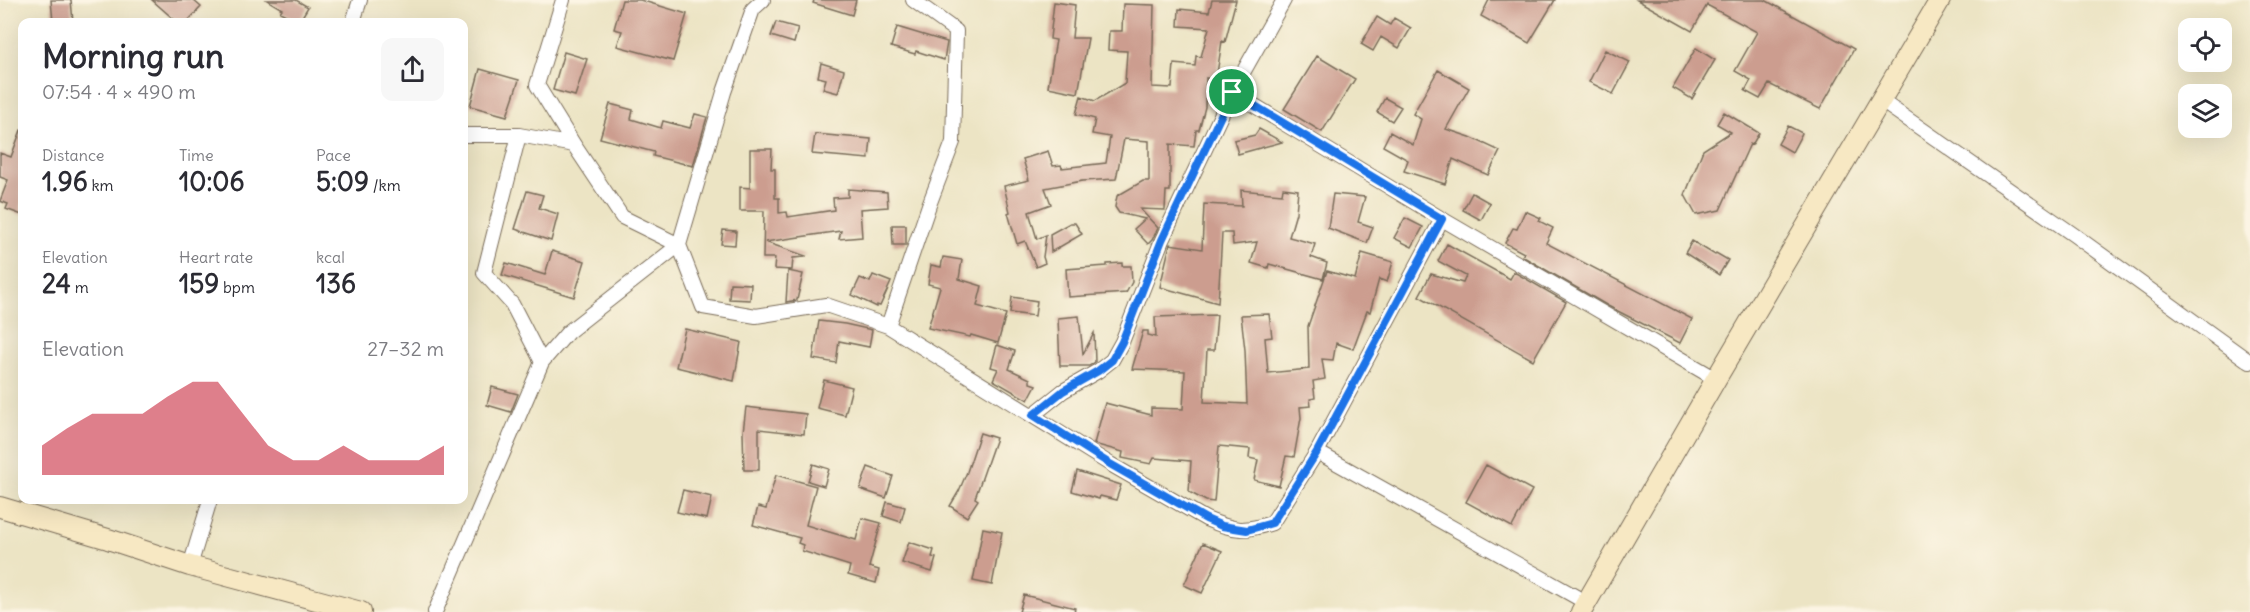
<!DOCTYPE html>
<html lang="en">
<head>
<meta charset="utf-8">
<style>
	:root { --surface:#fff; --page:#f7f7f7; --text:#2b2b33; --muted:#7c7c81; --accent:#d1495b }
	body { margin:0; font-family:Delius,sans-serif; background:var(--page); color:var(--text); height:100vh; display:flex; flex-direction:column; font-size:22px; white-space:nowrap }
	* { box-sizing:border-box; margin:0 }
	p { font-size:20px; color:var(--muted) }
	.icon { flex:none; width:33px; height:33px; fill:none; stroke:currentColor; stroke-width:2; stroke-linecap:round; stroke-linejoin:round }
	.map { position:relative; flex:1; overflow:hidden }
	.drawer { position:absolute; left:18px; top:18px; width:450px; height:486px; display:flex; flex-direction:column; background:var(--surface); border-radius:12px; box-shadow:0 6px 24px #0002 }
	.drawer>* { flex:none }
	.controls { position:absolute; left:2178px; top:18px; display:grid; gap:12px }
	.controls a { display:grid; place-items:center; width:54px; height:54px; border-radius:12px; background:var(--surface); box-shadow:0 6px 24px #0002; font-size:30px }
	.pin { position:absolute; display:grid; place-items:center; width:51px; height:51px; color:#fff; margin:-26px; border:3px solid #fff; border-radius:50%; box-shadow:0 2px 6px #0007 }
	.round { display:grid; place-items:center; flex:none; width:63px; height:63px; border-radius:12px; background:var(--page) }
	.head { display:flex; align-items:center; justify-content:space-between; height:102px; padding:0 24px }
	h1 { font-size:33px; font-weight:700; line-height:45px }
	.figures { display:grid; grid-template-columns:repeat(3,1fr); gap:9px; height:102px; padding:6px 24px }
	.figures div { display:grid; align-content:center }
	.figures b { font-size:26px; font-weight:700 }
	.figures small { font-size:16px; font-weight:400 }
	.figures p { font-size:16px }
	.chart { height:168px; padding:12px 24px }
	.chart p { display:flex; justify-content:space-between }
	.chart svg { width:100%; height:108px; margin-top:6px; fill:var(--accent); opacity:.7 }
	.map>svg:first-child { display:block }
</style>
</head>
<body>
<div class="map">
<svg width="2250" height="612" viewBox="0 0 2250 612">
	<rect width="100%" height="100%" fill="#fcf5e5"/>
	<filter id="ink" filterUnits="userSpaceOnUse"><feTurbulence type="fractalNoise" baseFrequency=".0167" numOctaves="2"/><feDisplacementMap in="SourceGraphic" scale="12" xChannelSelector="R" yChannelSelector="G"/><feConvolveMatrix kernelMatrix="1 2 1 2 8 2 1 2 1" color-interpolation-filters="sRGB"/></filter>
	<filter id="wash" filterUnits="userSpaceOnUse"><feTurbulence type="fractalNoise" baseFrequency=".008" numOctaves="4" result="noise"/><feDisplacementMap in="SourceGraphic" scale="24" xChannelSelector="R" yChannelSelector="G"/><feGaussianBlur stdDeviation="1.35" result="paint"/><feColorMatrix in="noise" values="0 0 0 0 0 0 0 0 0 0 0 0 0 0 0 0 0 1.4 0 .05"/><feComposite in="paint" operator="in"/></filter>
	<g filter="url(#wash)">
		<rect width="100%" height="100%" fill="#ece4c4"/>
		<g id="blocks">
			<path fill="#cc9d8f" d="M51 0H71L73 22H53Z
				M152 0H193L201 7 187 22H177Z
				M267 0H296L308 7 299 22 280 12 282 9Z
				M622 0H640L687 14 673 61 617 46 622 31 614 29Z
				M814 0H856L852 15 813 3Z
				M1212 0H1236L1225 42 1222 41 1216 80 1206 78 1205 107 1199 130H1196L1194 146 1170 144V191H1166L1165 210 1140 209 1158 228 1152 240 1148 244 1134 229 1145 219 1119 213 1115 207 1117 196 1143 181H1149V141L1124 139 1116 179 1082 181 1045 188 1051 204 1029 212 1037 239 1046 235 1043 257 1045 263 1036 267 1025 241 1017 244 1008 213 1010 212 1004 186 1029 180 1023 159 1048 151 1053 166 1061 165 1062 168 1106 163 1110 137 1092 134 1095 119 1076 114 1081 96 1095 101 1125 83 1127 51 1108 50 1109 31H1122L1123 4 1154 5 1152 87 1172 88 1174 64 1195 66 1196 56 1201 57 1209 28 1178 26 1179 9 1209 12Z
				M1489 0H1555L1529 43 1481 16Z
				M1637 0H1765L1854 49 1820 109 1769 84 1760 99 1745 91 1751 80 1735 71 1757 32 1707 5 1692 31Z
				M1054 2 1075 5 1072 38H1088L1078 93 1048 87 1056 40 1050 39Z
				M1377 17 1390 25 1394 18 1411 28 1399 48 1381 37 1373 51 1361 44Z
				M776 22 798 28 794 43 771 36Z
				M897 27 947 42 944 60 916 51 915 54 891 47Z
				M1696 48 1715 60 1692 99 1673 88Z
				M1605 50 1630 62 1613 94 1589 82Z
				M564 52 587 59 575 96 553 90Z
				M1317 56 1355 79 1322 132 1284 109Z
				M821 63 844 70 838 93 823 89 826 79 818 77Z
				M480 69 519 80 507 116 470 106Z
				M1438 70 1469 88 1446 129 1470 137 1500 151 1488 175 1453 159 1445 184 1404 171 1408 160 1383 146 1390 132 1413 145 1421 119 1413 114Z
				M1385 98 1401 107 1392 121 1377 112Z
				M610 104 633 110 631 119 661 128 663 121 690 128 695 114 707 117 693 166 653 156 654 152 600 138Z
				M1724 112 1759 133 1752 145 1750 144 1720 210 1696 215 1685 195 1703 150 1731 132 1717 124Z
				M1788 126 1802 133 1792 152 1778 144Z
				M1259 129 1282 142 1238 154 1234 140 1255 135Z
				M21 130H22V215L6 209 8 204 0 201 8 180 0 177V153L11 157Z
				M815 134 871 139 869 159 812 154Z
				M750 149H772L771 169H775V198H779V213L787 212 788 217 834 210 833 198 848 197V189L887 192 888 207 860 209 862 237 839 239 841 231 765 242 806 256 805 257 793 258 792 270 774 269 775 258H763L764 211H740V187L750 188Z
				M1283 188 1298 190 1296 213 1289 237 1315 244 1311 257 1327 263 1323 279 1269 264 1268 268 1251 263 1257 242 1233 245 1232 233H1222L1218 303 1160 287 1170 244 1202 249 1204 204 1242 206 1241 190 1282 194Z
				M527 191 543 195 539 208 558 214 551 241 515 229Z
				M1472 193 1490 203 1481 220 1463 210Z
				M1333 194 1365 197 1358 222 1373 227 1367 243 1328 228Z
				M1525 211 1541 218 1539 221 1553 228 1546 243 1692 319 1680 343 1608 306 1522 256 1524 253 1505 243 1513 228 1517 229Z
				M1405 218 1423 227 1412 247 1394 238Z
				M1070 223H1075L1082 234 1051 252 1050 234Z
				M892 225H906V245H893Z
				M723 230 736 231 735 245 721 244Z
				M1692 241 1715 255 1716 253 1728 260 1719 275 1685 253Z
				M1447 244 1510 279 1514 272 1566 302 1533 360 1419 296 1431 274 1463 283 1466 276 1438 261Z
				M552 251 585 261 574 297 502 275 506 263 545 275Z
				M1362 253 1393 262 1387 282 1379 279 1370 312 1367 311 1353 349 1336 343 1333 360 1322 359 1325 379 1313 381 1315 398 1310 399 1311 406 1300 407 1301 418 1294 457 1286 456 1279 486 1254 480 1258 460 1249 458 1250 449 1219 446 1214 502 1206 501 1189 492 1191 461 1154 458 1151 464 1122 458 1123 452 1094 444 1105 403 1151 415V408L1183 409 1185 371 1132 369 1143 331H1148V335L1156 337 1155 317 1217 315 1214 350H1207L1204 402 1247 404 1245 350 1241 315 1269 314 1272 337 1265 338 1268 373 1309 369 1308 326 1327 271 1355 279Z
				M943 257 962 260 959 279 982 286 977 306 1006 314 998 343 971 335 970 337 928 328 940 287 928 284 931 265 941 267Z
				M1122 263V266H1131L1132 282 1126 293 1068 297 1066 269 1107 266V264Z
				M788 271 803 274 797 300 786 302Z
				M873 275 891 282 880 306 877 305V307L852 295 860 278 870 282Z
				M730 283 751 284 750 300 729 299Z
				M1012 297 1037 301 1035 316 1010 313Z
				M1079 316 1083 354 1094 333 1095 362 1089 366H1060L1058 318Z
				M819 321 845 324 872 330 869 347 839 341 836 363 813 359Z
				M685 329 741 342 734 381 676 367Z
				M997 345 1015 351 1009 369 1030 379V383L1036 385 1028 400 993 380 998 369 991 367Z
				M824 380 852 387 845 415 817 408Z
				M492 387 518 394 511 412 487 405Z
				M746 407 806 414 804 434 759 429V470H744L743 432Z
				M980 433 996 438 975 498 978 500 967 517 950 506 959 491 967 472Z
				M813 464 829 469 824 486 808 481Z
				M1486 465 1532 490 1512 527 1466 502Z
				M868 467 893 476 886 498 860 489Z
				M1077 471 1121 485 1116 500 1100 496 1099 499 1072 491Z
				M776 475 816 486 806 525 856 540 862 518 881 523 869 567 879 570 876 583 848 575 850 566 802 551 803 545 798 543 800 538 753 525 758 507 766 509Z
				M683 490 712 497 707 519 677 512Z
				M887 502 905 507 901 522 883 516Z
				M983 528 1002 532 992 585 973 581Z
				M909 542 934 550 932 557 936 558 932 572 902 563Z
				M1203 543 1222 551 1202 593 1184 585Z
				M1024 595 1075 608 1074 612H1019Z"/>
		</g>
	</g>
	<g filter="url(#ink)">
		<use href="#blocks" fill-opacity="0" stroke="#796b58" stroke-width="1.5"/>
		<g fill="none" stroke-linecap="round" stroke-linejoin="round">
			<defs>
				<path id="street" d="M563 0 537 85 574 145 622 217 679 245 703 307 756 316 826 305 888 326 1110 464 1206 519C1235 531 1243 532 1272 523L1317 452 1442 219
					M353 22 360 0
					M1232 92 1442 219 1716 379
					M1880 100 2074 235 2250 362
					M464 135H519L574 145
					M519 135 484 273 512 304 542 362
					M888 326 929 205 953 142 956 31 913 0
					M1033 415 1063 391 1098 371 1112 360 1122 342 1162 240 1232 92 1284 0
					M1317 452 1587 603
					M190 566 210 500
					M435 612 542 362 568 332 679 245 724 92 753 9 763 0"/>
				<path id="secondary" d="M0 507 108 539 190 566 361 612
					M1581 612 1716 379 1940 0"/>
			</defs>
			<use href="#street" stroke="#796b58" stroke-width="16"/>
			<use href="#secondary" stroke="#796b58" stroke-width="22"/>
			<use href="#street" stroke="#fff" stroke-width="14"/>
			<use href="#secondary" stroke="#f7e8c3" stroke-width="20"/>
		</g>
	</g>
	<g fill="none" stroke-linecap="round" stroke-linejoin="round" filter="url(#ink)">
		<defs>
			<path id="route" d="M1232 92 1442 219 1317 452 1272 523 1247 530 1222 526 1206 519 1110 464 1033 415 1063 391 1098 371 1112 360 1122 342 1162 240Z"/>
		</defs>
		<use href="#route" stroke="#fff" stroke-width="12"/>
		<use href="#route" stroke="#1a73e8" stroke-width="8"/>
	</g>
</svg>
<div class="controls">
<a><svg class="icon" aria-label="locate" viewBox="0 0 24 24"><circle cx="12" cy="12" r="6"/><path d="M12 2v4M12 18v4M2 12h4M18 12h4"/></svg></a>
<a><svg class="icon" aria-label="layers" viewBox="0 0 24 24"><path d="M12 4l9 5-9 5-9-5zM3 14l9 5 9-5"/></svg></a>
</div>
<div class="pin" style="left:1232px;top:92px;background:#1e9e55"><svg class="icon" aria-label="arrive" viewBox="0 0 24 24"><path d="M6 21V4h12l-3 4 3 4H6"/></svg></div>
<section class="drawer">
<div class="head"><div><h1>Morning run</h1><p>07:54 · 4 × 490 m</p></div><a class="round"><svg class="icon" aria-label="share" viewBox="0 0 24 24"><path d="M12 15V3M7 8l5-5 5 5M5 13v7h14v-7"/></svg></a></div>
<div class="figures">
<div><p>Distance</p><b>1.96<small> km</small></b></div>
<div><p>Time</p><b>10:06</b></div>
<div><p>Pace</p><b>5:09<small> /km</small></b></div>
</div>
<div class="figures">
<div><p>Elevation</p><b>24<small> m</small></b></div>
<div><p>Heart rate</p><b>159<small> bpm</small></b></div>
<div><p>kcal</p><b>136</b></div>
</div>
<div class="chart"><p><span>Elevation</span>27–32 m</p>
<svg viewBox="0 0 160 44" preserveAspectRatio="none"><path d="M0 44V32L10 25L20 19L30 19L40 19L50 12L60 6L70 6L80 19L90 32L100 38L110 38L120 32L130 38L140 38L150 38L160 32V44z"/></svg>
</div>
</section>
</div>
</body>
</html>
